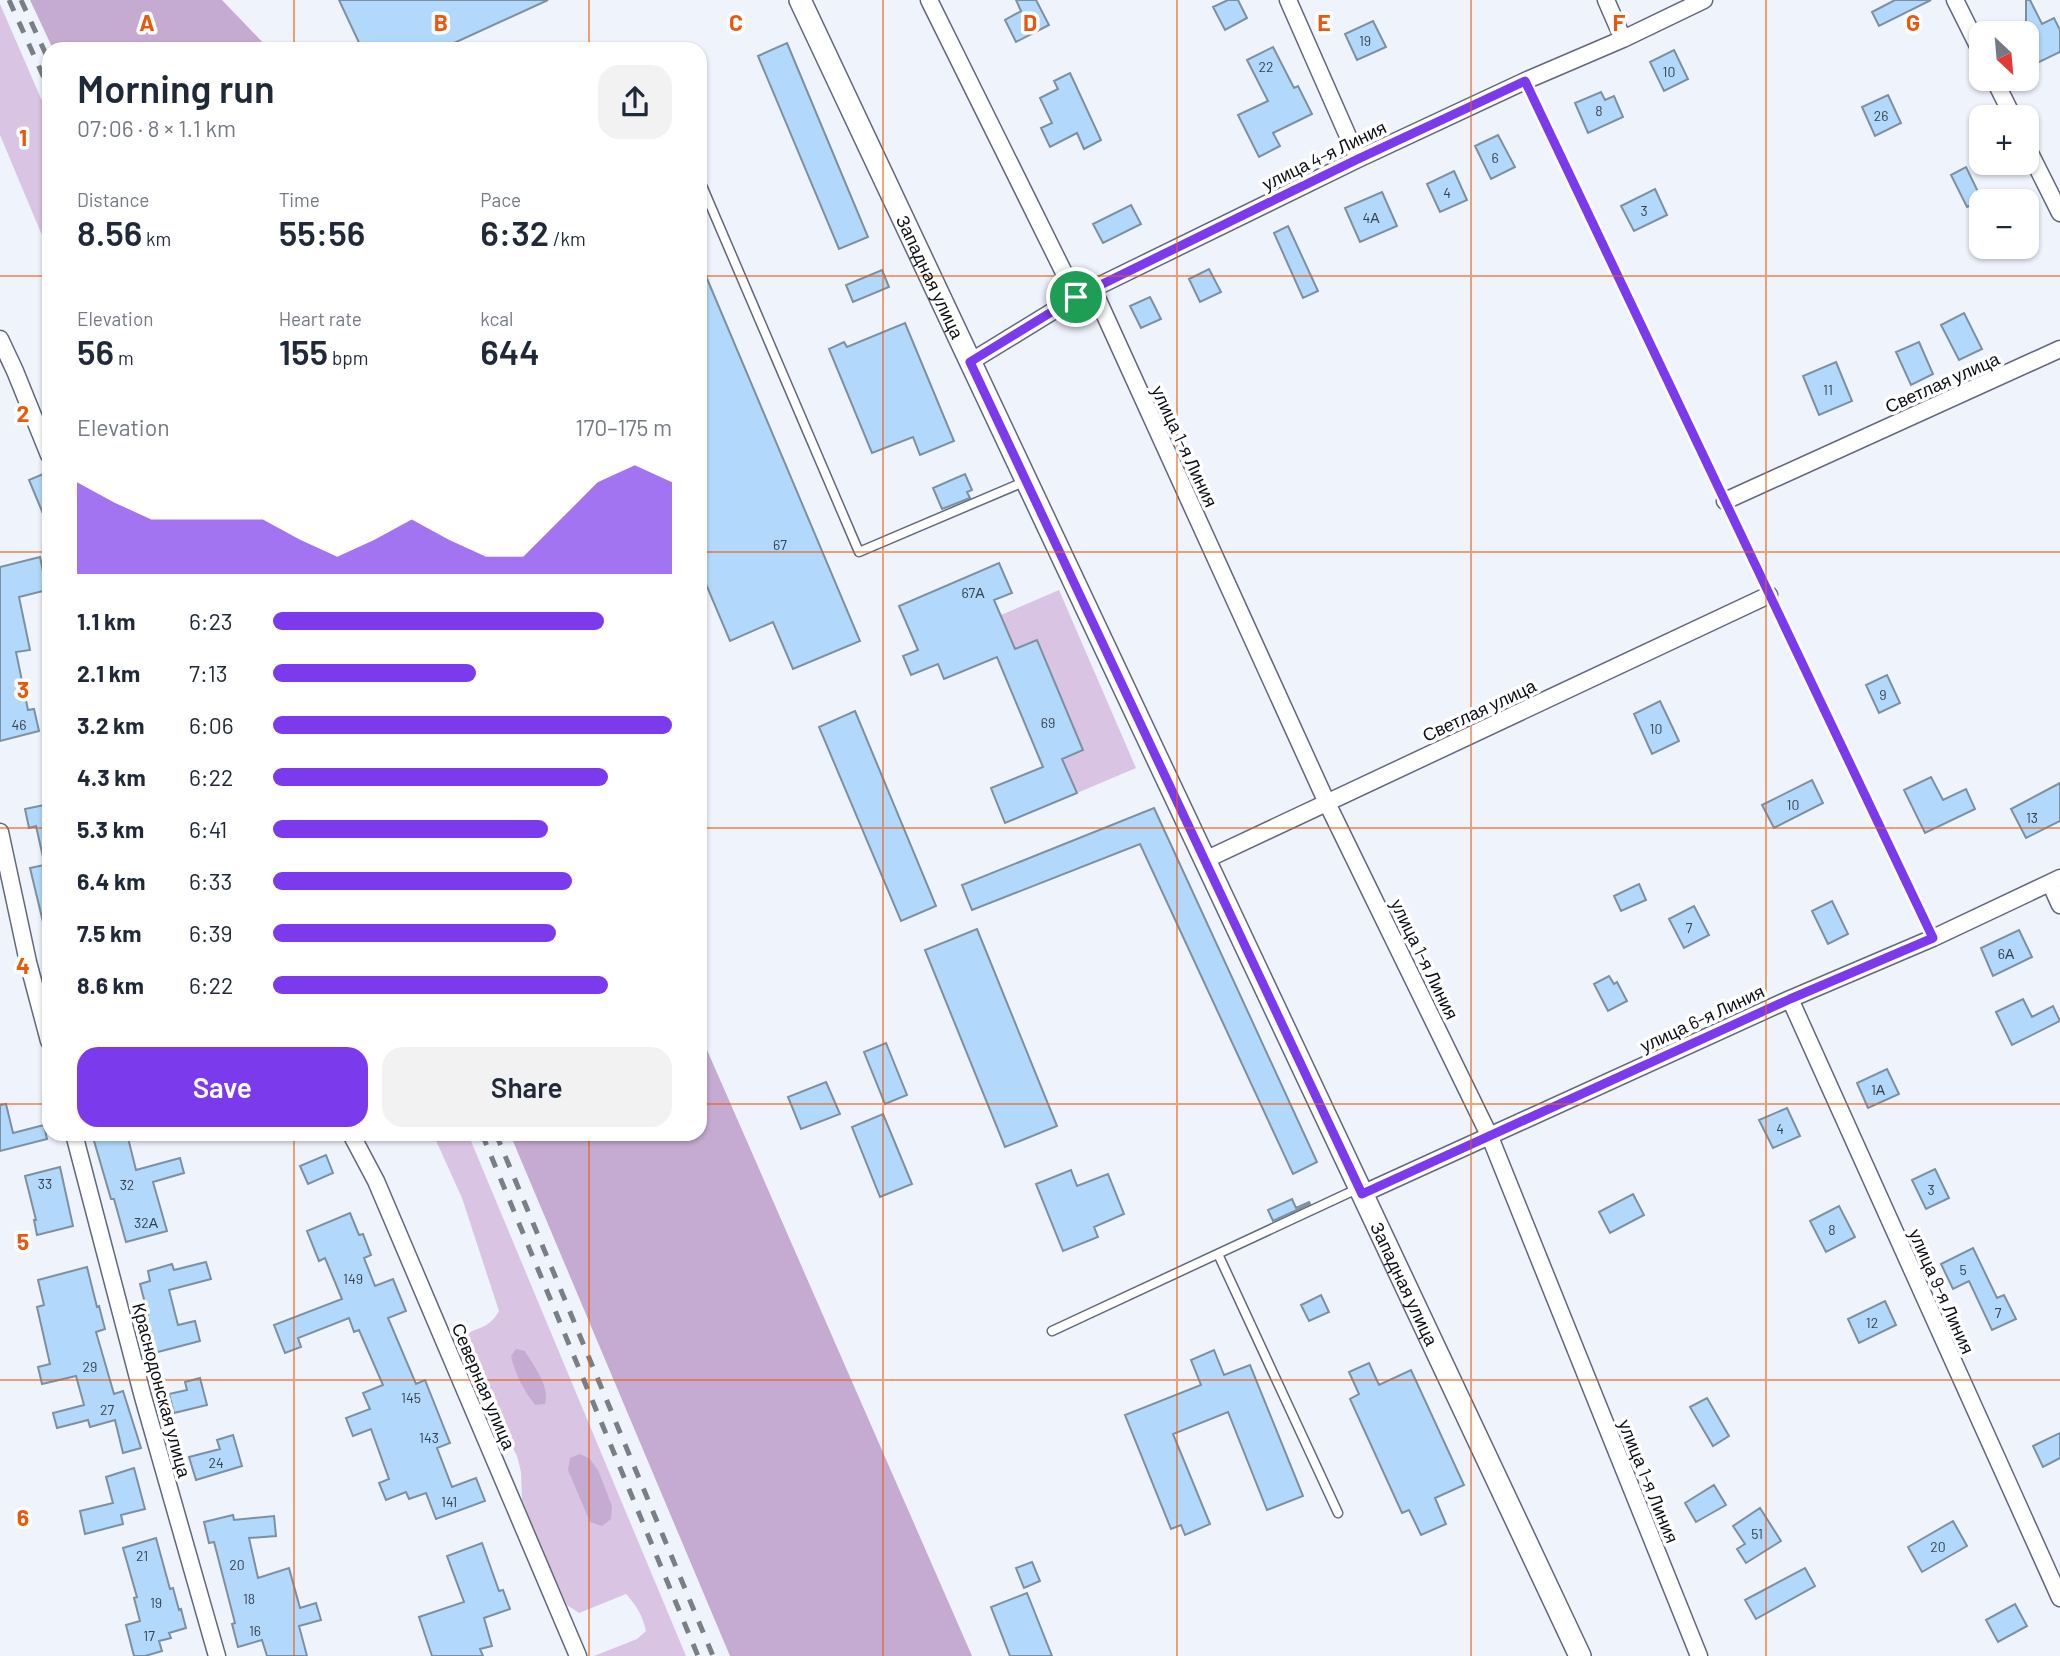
<!DOCTYPE html>
<html lang="en">
<head>
<meta charset="utf-8">
<style>
	:root { --surface:#fff; --page:#f2f2f3; --text:#1f2937; --muted:#747a83; --accent:#7c3aed }
	body { margin:0; font-family:Barlow,sans-serif; background:var(--page); color:var(--text); height:100vh; display:flex; flex-direction:column; font-size:26px; white-space:nowrap }
	* { box-sizing:border-box; margin:0 }
	p { font-size:23px; color:var(--muted) }
	.icon { flex:none; width:38px; height:38px; fill:none; stroke:currentColor; stroke-width:2; stroke-linecap:round; stroke-linejoin:round }
	.map { position:relative; flex:1; overflow:hidden }
	.details { position:absolute; left:42px; top:42px; width:665px; height:1099px; display:flex; flex-direction:column; background:var(--surface); border-radius:21px; box-shadow:0 2px 5px #0004 }
	.details>* { flex:none }
	.needle { width:46px; rotate:154deg }
	.buttons { position:absolute; left:1969px; top:21px; display:grid; gap:14px }
	.buttons a { display:grid; place-items:center; width:70px; height:70px; border-radius:14px; background:var(--surface); box-shadow:0 2px 5px #0004; font-size:35px }
	.pin { position:absolute; display:grid; place-items:center; width:60px; height:60px; color:#fff; margin:-30px; border:4px solid #fff; border-radius:50%; box-shadow:0 2px 7px #0007 }
	.round { display:grid; place-items:center; flex:none; width:74px; height:74px; border-radius:21px; background:var(--page) }
	.headline { display:flex; align-items:center; justify-content:space-between; height:119px; padding:0 35px }
	h1 { font-size:38px; font-weight:600; line-height:52px }
	.metrics { display:grid; grid-template-columns:repeat(3,1fr); gap:10px; height:119px; padding:7px 35px }
	.metrics div { display:grid; align-content:center }
	.metrics b { font-size:35px; font-weight:600 }
	.metrics small { font-size:19px; font-weight:400 }
	.metrics p { font-size:19px }
	.chart { height:196px; padding:14px 35px }
	.chart p { display:flex; justify-content:space-between }
	.chart svg { width:100%; height:126px; margin-top:7px; fill:var(--accent); opacity:.7 }
	.button { display:flex; gap:14px; margin-top:auto; padding:14px 35px }
	.button a { flex:1; height:80px; border-radius:21px; background:var(--accent); color:#fff; font-size:28px; font-weight:600; line-height:80px; text-align:center }
	.button a+a { background:var(--page); color:var(--text) }
	ul { padding:0 35px; list-style:none; font-size:23px }
	li { display:grid; grid-template-columns:112px 84px 1fr; align-items:center; height:52px }
	li i { height:18px; border-radius:9px; background:var(--accent) }
	.map>svg:first-child { display:block }
</style>
</head>
<body>
<div class="map">
<svg width="2060" height="1656" viewBox="0 0 2060 1656">
	<rect width="100%" height="100%" fill="#eff3fc"/>
	<path fill="#dac4e4" d="M0 4 49 117V252L0 135Z
		M1059 590 1136 768 1077 793 1062 759 1083 749 1037 641 1015 649 1001 615Z
		M433 1134H468L686 1656H594L637 1639 646 1631C643 1616 636 1605 626 1594L579 1613 567 1605 541 1550 522 1499 521 1472 517 1456 510 1443 496 1428 460 1341C472 1325 487 1333 499 1311L462 1198Z"/>
	<path fill="#c5abd2" d="M30 0H222L269 49H53Z
		M700 1034 972 1656H730L510 1134H700Z
		M516 1349 525 1351C534 1367 550 1385 545 1404L535 1405C524 1391 515 1374 511 1356Z
		M580 1454 590 1459 598 1470 612 1506 611 1519 602 1526 590 1522 568 1470 570 1458Z"/>
	<path fill="#b2d9fb" stroke="#7d90a1" stroke-width="2" d="M339 0H548L441 49H362Z
		M1016 0H1036L1049 25 1016 42 1005 20 1021 11Z
		M1228 0H1238L1247 18 1225 30 1213 7Z
		M1895 0H1931L1879 26 1872 12Z
		M2026 0H2030L2042 24 2054 18 2060 30V52L2033 65 2026 52Z
		M1373 21 1386 47 1357 60 1345 34Z
		M787 43 868 237 839 249 758 56Z
		M1273 47 1294 88 1298 86 1312 114 1273 133 1280 146 1259 157 1238 115 1268 101 1247 60Z
		M1674 50 1688 79 1664 91 1650 62Z
		M1070 73 1101 140 1084 149 1077 133 1050 147 1041 128 1052 123 1040 98 1058 89 1054 81Z
		M1601 92 1605 100 1614 96 1623 117 1588 133 1575 103Z
		M1888 95 1901 123 1875 136 1862 107Z
		M1498 135 1515 167 1491 179 1475 146Z
		M1966 167 1982 200 1967 207 1951 175Z
		M1454 171 1467 200 1440 212 1427 184Z
		M1655 189 1667 215 1634 231 1621 206Z
		M1382 192 1397 226 1360 242 1345 208Z
		M1131 205 1141 224 1103 243 1093 224Z
		M1288 226 1318 291 1303 298 1274 233Z
		M700 262 860 641 793 669 773 622 730 641 700 570Z
		M1209 269 1221 292 1200 302 1189 279Z
		M882 270 889 287 853 302 846 285Z
		M1150 297 1161 319 1141 328 1130 306Z
		M1964 313 1982 349 1959 360 1941 325Z
		M905 323 954 441 920 455 913 437 872 453 829 349 844 342 847 347Z
		M1919 342 1933 374 1911 385 1896 352Z
		M1836 362 1852 401 1819 415 1803 376Z
		M43 474 49 487V528L29 480Z
		M965 474 972 490 967 492 970 498 942 509 933 488Z
		M40 557 47 590 19 597 30 650 16 652 28 710 34 709 39 731 0 741V567Z
		M999 563 1012 593 994 600 1015 649 1037 640 1083 750 1062 759 1077 793 1005 823 991 788 1043 767 997 657 944 679 938 664 911 675 903 656 918 650 899 606Z
		M1887 675 1900 703 1879 713 1866 685Z
		M1660 701 1679 741 1652 754 1634 714Z
		M855 711 936 906 901 921 819 727Z
		M1931 777 1943 800 1966 789 1975 809 1925 833 1904 790Z
		M1812 780 1823 803 1774 828 1762 805Z
		M2060 783V821L2026 838 2011 809Z
		M49 804V856L43 857 36 826 29 828 25 809Z
		M1154 808 1317 1162 1293 1174 1140 844 972 910 962 885Z
		M49 864V921L43 922 30 868Z
		M1639 884 1646 900 1621 911 1614 896Z
		M1832 901 1848 934 1828 944 1812 911Z
		M1694 906 1709 935 1684 948 1669 919Z
		M977 929 1057 1126 1005 1147 925 950Z
		M2019 930 2032 957 1993 976 1981 948Z
		M1609 976 1614 984 1617 982 1627 1001 1608 1011 1594 984Z
		M2023 999 2032 1017 2053 1006 2060 1021 2012 1045 1996 1012Z
		M886 1043 907 1095 885 1104 864 1052Z
		M1887 1069 1899 1094 1868 1108 1857 1083Z
		M826 1082 840 1114 801 1129 788 1097Z
		M6 1104 13 1133 44 1125 47 1139 0 1151V1105Z
		M1787 1108 1800 1136 1773 1148 1759 1120Z
		M883 1114 912 1184 880 1197 852 1127Z
		M92 1134H127L136 1170 180 1158 184 1173 153 1182 167 1231 126 1242 114 1199H111Z
		M326 1155 333 1173 308 1184 300 1166Z
		M60 1167 73 1226 37 1235 34 1220H36L25 1176Z
		M1935 1169 1949 1198 1926 1209 1912 1180Z
		M1071 1170 1077 1186 1108 1174 1124 1214 1094 1227 1098 1237 1063 1251 1036 1184Z
		M1633 1194 1644 1215 1610 1233 1599 1212Z
		M1292 1199 1296 1208 1309 1202 1310 1204 1273 1221 1268 1210Z
		M1839 1206 1855 1237 1826 1252 1810 1221Z
		M350 1213 359 1235 363 1234 371 1255 364 1258 375 1286 393 1279 406 1311 388 1318 416 1384 425 1380 450 1443 437 1448 452 1487 476 1478 485 1501 436 1519 426 1493 409 1499 406 1492 386 1500 379 1483 389 1479 371 1429 353 1436 346 1418 370 1409 363 1393 383 1385 359 1330 354 1332 349 1318 298 1338 301 1347 285 1353 274 1325 342 1299 325 1258 319 1261 307 1231Z
		M1973 1248 1997 1298 2004 1295 2016 1319 1992 1330 1969 1281 1953 1289 1941 1264Z
		M206 1262 211 1279 169 1290 178 1325 195 1321 200 1341 154 1353 145 1316 148 1315 140 1284 150 1281 148 1271 172 1264 174 1270Z
		M87 1267 97 1307 99 1306 105 1329 96 1332 114 1394 123 1391 141 1448 123 1453 115 1420 90 1427 88 1420 57 1428 53 1413 84 1405 76 1376 42 1384 38 1367 50 1364 37 1307 44 1305 38 1280Z
		M1321 1295 1329 1312 1309 1321 1301 1305Z
		M1885 1301 1896 1325 1859 1343 1848 1319Z
		M1214 1350 1224 1375 1250 1365 1303 1496 1267 1510 1228 1412 1173 1434 1210 1524 1185 1535 1181 1525 1171 1529 1125 1415 1201 1385 1191 1360Z
		M1369 1363 1379 1385 1411 1370 1464 1485 1435 1498 1446 1524 1421 1535 1409 1510 1402 1513 1350 1399 1359 1394 1349 1372Z
		M200 1378 207 1405 174 1413 169 1394 187 1390 185 1382Z
		M1707 1398 1729 1436 1713 1446 1690 1407Z
		M2060 1433V1458L2043 1467 2033 1446Z
		M233 1435 242 1466 196 1480 189 1457 220 1449 217 1440Z
		M134 1468 145 1509 121 1515 123 1524 85 1534 80 1511 113 1503 106 1477Z
		M1714 1485 1726 1505 1696 1522 1685 1503Z
		M1760 1508 1781 1541 1746 1563 1737 1549 1745 1544 1733 1526Z
		M233 1515 234 1520 274 1516 276 1536 249 1538 258 1578 289 1568 300 1608 316 1603 321 1620 299 1626 307 1656H267L262 1640 238 1647 232 1624 235 1623 214 1542 209 1543 204 1522Z
		M1953 1521 1967 1546 1922 1572 1908 1547Z
		M156 1538 170 1589 173 1588 179 1610 181 1609 186 1628 169 1633 171 1638 159 1641 162 1651 145 1656H134L126 1625 140 1621 134 1598 137 1597 123 1548Z
		M482 1543 499 1591 503 1590 510 1609 484 1618 492 1646 480 1649 483 1656H432L419 1617 464 1602 447 1556Z
		M1032 1562 1040 1581 1024 1588 1016 1568Z
		M1805 1568 1815 1586 1756 1619 1745 1600Z
		M1027 1593 1052 1656H1010L991 1607Z
		M2015 1604 2027 1626 1998 1642 1986 1620Z"/>
	<g fill="none" stroke-linecap="round" stroke-linejoin="round">
		<defs>
			<path id="lane" d="M1525 81 1933 938
				M700 181 859 552 1026 481
				M1218 1254 1338 1513
				M1052 1331 1357 1189"/>
			<path id="street" d="M929 0 1076 297
				M1288 0 1358 159
				M1606 0 1623 39
				M1955 0 1981 52
				M1994 79 2013 117
				M2026 145 2060 213
				M1093 289 1327 803 1490 1137 1699 1656
				M0 339 15 371 49 455
				M970 362 1076 297 1358 159 1525 81 1623 39 1704 0
				M1725 501 2060 349
				M0 832 28 962 49 1041
				M1205 860 1769 595
				M2050 883 2060 905
				M1790 999 2060 1598
				M74 1134 143 1397 217 1656
				M351 1134 376 1181 578 1656
				M1362 1194 1790 999 1933 938 2060 878"/>
			<g id="secondary">
				<path id="s1" d="M800 0 1580 1656"/>
			</g>
		</defs>
		<use href="#lane" stroke="#60687d" stroke-width="11"/>
		<use href="#street" stroke="#60687d" stroke-width="19"/>
		<use href="#secondary" stroke="#60687d" stroke-width="24"/>
		<use href="#lane" stroke="#fff" stroke-width="8"/>
		<use href="#street" stroke="#fff" stroke-width="16"/>
		<use href="#secondary" stroke="#fff" stroke-width="21"/>
		<path stroke="#7a7e86" stroke-width="5" stroke-dasharray="12 12" stroke-linecap="butt" d="M9 0 49 89
			M21 0 49 61
			M482 1134 698 1656
			M496 1134 713 1656"/>
	</g>
	<g fill="none" stroke-linecap="round" stroke-linejoin="round">
		<defs>
			<path id="route" d="M1525 81 1933 938 1790 999 1362 1194 970 362 1076 297 1358 159Z"/>
		</defs>
		<use href="#route" stroke="#fff" stroke-width="14"/>
		<use href="#route" stroke="#7c3aed" stroke-width="9"/>
	</g>
	<path fill="none" stroke="#e8590c" stroke-width="2" stroke-opacity="0.55" d="M294 0V49M589 0V49M883 0V1656M1177 0V1656M1471 0V1656M1766 0V1656M0 276H49M700 276H2060M0 552H49M700 552H2060M0 828H49M700 828H2060M0 1104H49M700 1104H2060M294 1134V1656M589 1134V1656M0 1380H2060"/>
	<g text-anchor="middle" dominant-baseline="central" stroke-width="7" stroke-linejoin="round" paint-order="stroke">
		<g font-size="14" fill="#35414e">
			<text x="1365" y="40">19</text>
			<text x="1266" y="66">22</text>
			<text x="1669" y="71">10</text>
			<text x="1599" y="110">8</text>
			<text x="1881" y="115">26</text>
			<text x="1495" y="157">6</text>
			<text x="1447" y="192">4</text>
			<text x="1644" y="210">3</text>
			<text x="1371" y="217">4А</text>
			<text x="1828" y="389">11</text>
			<text x="780" y="544">67</text>
			<text x="973" y="592">67А</text>
			<text x="1883" y="694">9</text>
			<text x="1048" y="722">69</text>
			<text x="19" y="724">46</text>
			<text x="1656" y="728">10</text>
			<text x="1793" y="804">10</text>
			<text x="2032" y="817">13</text>
			<text x="1689" y="927">7</text>
			<text x="2006" y="953">6А</text>
			<text x="1878" y="1089">1А</text>
			<text x="1780" y="1128">4</text>
			<text x="45" y="1183">33</text>
			<text x="127" y="1184">32</text>
			<text x="1931" y="1189">3</text>
			<text x="146" y="1222">32А</text>
			<text x="1832" y="1229">8</text>
			<text x="1963" y="1269">5</text>
			<text x="353" y="1278">149</text>
			<text x="1998" y="1312">7</text>
			<text x="1872" y="1322">12</text>
			<text x="90" y="1366">29</text>
			<text x="411" y="1397">145</text>
			<text x="107" y="1409">27</text>
			<text x="429" y="1437">143</text>
			<text x="216" y="1462">24</text>
			<text x="449" y="1501">141</text>
			<text x="1757" y="1533">51</text>
			<text x="1938" y="1546">20</text>
			<text x="142" y="1555">21</text>
			<text x="237" y="1564">20</text>
			<text x="249" y="1598">18</text>
			<text x="156" y="1602">19</text>
			<text x="255" y="1630">16</text>
			<text x="149" y="1635">17</text>
		</g>
		<g font-size="18" fill="#0b0e15" stroke="#fff">
			<text transform="translate(1324 155) rotate(-26)">улица 4-я Линия</text>
			<text stroke="none"><textPath href="#s1" startOffset="306">Западная улица</textPath></text>
			<text transform="translate(1942 382) rotate(-24)">Светлая улица</text>
			<text transform="translate(1185 446) rotate(65)">улица 1-я Линия</text>
			<text transform="translate(1479 710) rotate(-25)">Светлая улица</text>
			<text transform="translate(1425 959) rotate(64)">улица 1-я Линия</text>
			<text transform="translate(1702 1018) rotate(-25)">улица 6-я Линия</text>
			<text stroke="none"><textPath href="#s1" startOffset="1419">Западная улица</textPath></text>
			<text transform="translate(1942 1291) rotate(66)">улица 9-я Линия</text>
			<text transform="translate(484 1386) rotate(67)">Северная улица</text>
			<text transform="translate(162 1390) rotate(75)">Краснодонская улица</text>
			<text transform="translate(1649 1481) rotate(68)">улица 1-я Линия</text>
		</g>
	</g>
	<g font-size="23" text-anchor="middle" font-weight="bold" fill="#e8590c" stroke="#fff" stroke-width="7" stroke-linejoin="round" paint-order="stroke">
		<text x="147" y="31">A</text>
		<text x="441" y="31">B</text>
		<text x="736" y="31">C</text>
		<text x="1030" y="31">D</text>
		<text x="1324" y="31">E</text>
		<text x="1619" y="31">F</text>
		<text x="1913" y="31">G</text>
		<text x="23" y="146">1</text>
		<text x="23" y="422">2</text>
		<text x="23" y="698">3</text>
		<text x="23" y="974">4</text>
		<text x="23" y="1250">5</text>
		<text x="23" y="1526">6</text>
	</g>
</svg>
<div class="buttons">
<a><svg class="needle" viewBox="-14 -14 28 28"><path d="M0-13l5 13h-10z" fill="#e53935"/><path d="M0 13l5-13h-10z" fill="#747a83"/></svg></a>
<a>+</a>
<a>−</a>
</div>
<div class="pin" style="left:1076px;top:297px;background:#1e9e55"><svg class="icon" aria-label="arrive" viewBox="0 0 24 24"><path d="M6 21V4h12l-3 4 3 4H6"/></svg></div>
<section class="details">
<div class="headline"><div><h1>Morning run</h1><p>07:06 · 8 × 1.1 km</p></div><a class="round"><svg class="icon" aria-label="share" viewBox="0 0 24 24"><path d="M12 15V3M7 8l5-5 5 5M5 13v7h14v-7"/></svg></a></div>
<div class="metrics">
<div><p>Distance</p><b>8.56<small> km</small></b></div>
<div><p>Time</p><b>55:56</b></div>
<div><p>Pace</p><b>6:32<small> /km</small></b></div>
</div>
<div class="metrics">
<div><p>Elevation</p><b>56<small> m</small></b></div>
<div><p>Heart rate</p><b>155<small> bpm</small></b></div>
<div><p>kcal</p><b>644</b></div>
</div>
<div class="chart"><p><span>Elevation</span>170–175 m</p>
<svg viewBox="0 0 160 44" preserveAspectRatio="none"><path d="M0 44V12L10 19L20 25L30 25L40 25L50 25L60 32L70 38L80 32L90 25L100 32L110 38L120 38L130 25L140 12L150 6L160 12V44z"/></svg>
</div>
<ul>
<li><b>1.1 km</b>6:23<i style="width:83%"></i></li>
<li><b>2.1 km</b>7:13<i style="width:51%"></i></li>
<li><b>3.2 km</b>6:06<i style="width:100%"></i></li>
<li><b>4.3 km</b>6:22<i style="width:84%"></i></li>
<li><b>5.3 km</b>6:41<i style="width:69%"></i></li>
<li><b>6.4 km</b>6:33<i style="width:75%"></i></li>
<li><b>7.5 km</b>6:39<i style="width:71%"></i></li>
<li><b>8.6 km</b>6:22<i style="width:84%"></i></li>
</ul>
<div class="button"><a>Save</a><a>Share</a></div>
</section>
</div>
</body>
</html>
